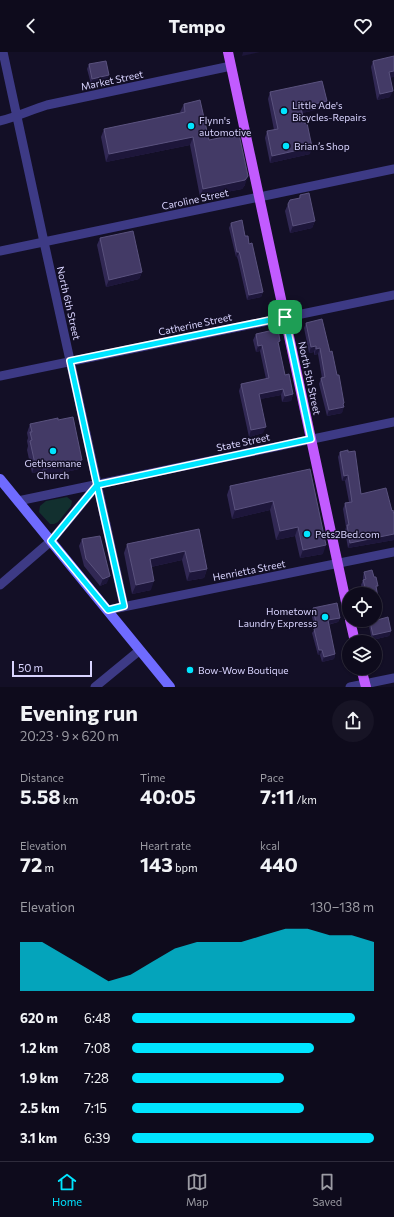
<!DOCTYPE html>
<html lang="en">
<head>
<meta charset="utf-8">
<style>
	:root { --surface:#0e0b1c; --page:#171425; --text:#f1f3f6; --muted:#9b9ba3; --line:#2e2b3b; --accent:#00e5ff }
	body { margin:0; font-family:Commissioner,sans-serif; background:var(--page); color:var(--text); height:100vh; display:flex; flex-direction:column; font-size:15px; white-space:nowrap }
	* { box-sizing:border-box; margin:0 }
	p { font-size:13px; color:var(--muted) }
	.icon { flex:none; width:22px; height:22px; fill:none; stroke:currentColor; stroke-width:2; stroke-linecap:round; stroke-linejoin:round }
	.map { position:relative; height:635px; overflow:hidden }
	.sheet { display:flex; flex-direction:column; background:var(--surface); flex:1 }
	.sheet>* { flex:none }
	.tools { position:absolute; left:342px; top:535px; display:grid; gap:8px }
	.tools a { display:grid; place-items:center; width:40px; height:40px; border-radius:50%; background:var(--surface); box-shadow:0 1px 3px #0004,0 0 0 1px var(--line); font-size:20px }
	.scale { position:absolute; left:12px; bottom:10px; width:80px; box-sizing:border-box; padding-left:4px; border:2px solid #d9d4ff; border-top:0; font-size:11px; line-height:14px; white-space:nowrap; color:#d9d4ff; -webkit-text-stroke:3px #130f26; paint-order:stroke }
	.pin { position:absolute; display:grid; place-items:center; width:34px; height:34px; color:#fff; margin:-17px; border-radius:8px; box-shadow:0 2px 6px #0006 }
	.round { display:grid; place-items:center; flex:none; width:42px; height:42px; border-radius:21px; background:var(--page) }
	.head { display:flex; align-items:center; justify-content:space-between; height:68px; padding:0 20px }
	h1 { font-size:22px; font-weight:700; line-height:30px }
	.stats { display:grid; grid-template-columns:repeat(3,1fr); gap:6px; height:68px; padding:4px 20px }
	.stats div { display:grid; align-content:center }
	.stats b { font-size:20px; font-weight:700 }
	.stats small { font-size:11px; font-weight:400 }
	.stats p { font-size:11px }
	.chart { height:112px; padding:8px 20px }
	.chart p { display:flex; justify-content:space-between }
	.chart svg { width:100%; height:72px; margin-top:4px; fill:var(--accent); opacity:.7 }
	ul { padding:0 20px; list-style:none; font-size:13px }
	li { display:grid; grid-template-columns:64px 48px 1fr; align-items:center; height:30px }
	li i { height:10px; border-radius:5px; background:var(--accent) }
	header { display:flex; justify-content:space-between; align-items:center; height:52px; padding:0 20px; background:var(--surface); font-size:18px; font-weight:700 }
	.tab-bar { display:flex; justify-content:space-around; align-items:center; height:56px; border-top:1px solid var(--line); background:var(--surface); font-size:11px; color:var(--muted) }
	.tab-bar a { display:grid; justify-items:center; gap:2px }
	.tab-bar .current { color:var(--accent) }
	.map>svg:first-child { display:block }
</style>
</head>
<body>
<header><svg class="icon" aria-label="back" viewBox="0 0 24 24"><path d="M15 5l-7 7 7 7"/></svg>Tempo<svg class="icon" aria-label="heart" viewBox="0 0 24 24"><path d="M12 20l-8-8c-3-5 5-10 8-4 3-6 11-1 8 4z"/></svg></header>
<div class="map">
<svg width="394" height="635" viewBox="0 0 394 635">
	<rect width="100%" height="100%" fill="#130f26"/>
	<path fill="#12302f" d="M67 445 72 449 71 454 58 470 54 472H50L39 460 40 454 46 449Z"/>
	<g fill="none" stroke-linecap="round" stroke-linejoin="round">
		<path stroke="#3d3a85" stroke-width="9" d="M3 0 44 190 124 554
			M0 69C16 65 31 58 47 53L231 14
			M0 199 394 117
			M0 324 394 243
			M18 449 394 370
			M0 533 51 489 97 433
			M108 558 394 500
			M95 635 140 598
			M350 635 394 626"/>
		<path stroke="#6f6bff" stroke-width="10" d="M0 427 170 635"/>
		<path stroke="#c25bff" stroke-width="10" d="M228 0 349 564
			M350 568 355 590
			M361 616 366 635"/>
	</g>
	<path fill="#312854" d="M373 9 390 26V45L377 48 371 15Z
		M89 12 107 28 91 32 87 17Z
		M270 40 327 49 324 56 302 61 310 102 270 111 265 86 267 79 274 78 268 47Z
		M184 52 209 88 245 133 242 137 200 145 190 93 106 110 101 85 104 77 181 61 180 60Z
		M300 143 315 169 312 176 290 181 285 159 288 152 299 146Z
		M231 171 245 184 249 192 263 240 261 245 247 248 238 208 237 205H236L229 176Z
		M100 186 142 220 139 227 106 235 97 193Z
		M306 271 330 300 337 323 343 353 342 361 327 364 319 332 321 326H322L318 302 314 303V300L309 301 304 276Z
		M256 282 279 294 285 323 293 342 291 349 282 350 281 343 260 347 263 381 249 385 239 339 241 332 266 327 260 299 256 300 253 288Z
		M30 372 79 417 44 425 42 419 32 421 27 398 28 394 27 389 28 386 27 381Z
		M340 400 361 442 392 459 394 463V488L348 496 345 479 346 475 343 457 345 451 349 450 345 429H342L338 405Z
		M310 417 323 502 300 506 295 484 276 488 270 458 232 467 227 443 230 434Z
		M199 477 207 517 204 526 187 529 182 508 151 515V538L132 542 124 501 127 492Z
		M82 487 107 531 100 534 84 514 79 494Z
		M364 520 376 539V550L375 551V542H364L361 533 363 528V525Z
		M313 556 340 566 338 570 328 573 335 602 334 607 322 610 320 603H318L312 581 315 577 311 561Z
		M370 570 391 579 389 584 372 588 369 574Z"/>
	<path fill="#1d163a" d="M243 0H260L242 4Z
		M394 19V25L386 27 389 20Z
		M109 23 107 28 91 32 92 27Z
		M393 39 390 45 377 48 380 42Z
		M327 49 324 56 298 62 301 55Z
		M193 85 190 93 106 110 109 102Z
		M312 95 310 102 270 111 272 104Z
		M248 124 245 133 242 137 200 145 203 137Z
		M315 169 312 176 290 181 293 174Z
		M237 200H239L237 205H236Z
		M142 220 139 227 106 235 109 228Z
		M263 240 261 245 247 248 249 243Z
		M262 293 260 299 256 300 258 294Z
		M316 294 314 300 309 301 311 295Z
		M320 296 318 302 314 303 316 297Z
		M283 337 281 343 256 348 259 342Z
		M293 342 291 349 282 350 285 344Z
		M344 351 342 356 344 355 342 361 327 364 329 358Z
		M266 375 263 381 249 385 251 378Z
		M82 408 79 417 44 425 47 416Z
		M46 410 42 419 32 421 35 412Z
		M348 423 345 429H342L344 424Z
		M273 449 270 458 232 467 235 458Z
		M298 475 295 484 276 488 280 479Z
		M394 482V488L348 496 350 491Z
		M326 493 323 502 300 506 303 498Z
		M185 499 182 508 146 516 150 507Z
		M207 517 204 526 187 529 190 520Z
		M110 524 107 531 100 534 103 527Z
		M154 529 151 538 132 542 136 533Z
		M375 546H378L376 550 375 551Z
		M340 566 338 570 326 573 328 568Z
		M391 579 389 584 372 588 373 583Z
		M319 598H322L320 603H318Z
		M335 602 334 607 322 610 324 605Z"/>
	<path fill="#433a66" stroke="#5a527e" d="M394 4V19L389 20 393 39 380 42 373 9Z
		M106 9 109 23 92 27 89 12Z
		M322 29 327 49 301 55 304 71H307L312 95 272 104 267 79 278 77 270 40Z
		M200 48 209 88 239 82 248 124 245 128 203 137 193 85 109 102 104 77 185 60 184 52Z
		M309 141 315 169 293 174 288 152 290 148 300 146V143Z
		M242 168 245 184H248L249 192 252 191 256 209 263 240 249 243 240 203 239 200H237L231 171Z
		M133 179 142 220 109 228 100 186Z
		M322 267 330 300 332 299 337 323H339L344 351 343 352 344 355 329 358 321 326 325 325 320 296 316 297V294L311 295 306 271Z
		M278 277 280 289 278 290 285 323 289 322 293 342 285 344 283 337 259 342 266 375 251 378 241 332 269 326 262 293 258 294 256 282Z
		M73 365 82 408 47 416 46 410 35 412 30 389 32 388 30 380H32L30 372 58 366V368Z
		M348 398V400L355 399 361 442 386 436 392 459 393 458 394 463V482L350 491 347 473H349L345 451 352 450 348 423 344 424 340 400Z
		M310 417 326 493 303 498 298 475 280 479 273 449 235 458 230 434Z
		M199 477 207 517 190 520 185 499 150 507 154 529 136 533 127 492Z
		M100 484 110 524 103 527 86 507 82 487Z
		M372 518 374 525H376L378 534H376L378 546H375V542H367L363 528 366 527 364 520Z
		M337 551 340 566 328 568 335 602 324 605 322 598H319L314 577 317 576 313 556Z
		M388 565 391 579 373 583 370 570Z"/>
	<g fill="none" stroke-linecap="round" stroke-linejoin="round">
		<defs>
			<path id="route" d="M285 265 70 309 97 433 51 489 108 558 124 554 97 433 311 387 285 265"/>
		</defs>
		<use href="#route" stroke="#fff" stroke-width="8"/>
		<use href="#route" stroke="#00e5ff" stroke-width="5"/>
	</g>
	<g fill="#00e5ff" stroke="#130f26" stroke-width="1.5">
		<circle cx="284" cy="59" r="4"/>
		<circle cx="191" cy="74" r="4"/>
		<circle cx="286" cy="94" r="4"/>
		<circle cx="53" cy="399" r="4"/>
		<circle cx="307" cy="482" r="4"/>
		<circle cx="325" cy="565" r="4"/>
		<circle cx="190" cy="618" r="4"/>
	</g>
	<g text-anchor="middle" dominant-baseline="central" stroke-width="3" stroke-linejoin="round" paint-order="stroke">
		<g font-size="10" fill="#d9d4ff" stroke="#130f26">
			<text transform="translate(112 28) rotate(-12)">Market Street</text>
			<text transform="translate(195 147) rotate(-12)">Caroline Street</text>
			<text transform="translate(69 251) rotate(77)">North 6th Street</text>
			<text transform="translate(195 272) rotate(-12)">Catherine Street</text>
			<text transform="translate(310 326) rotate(78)">North 5th Street</text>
			<text transform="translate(243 390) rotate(-12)">State Street</text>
			<text transform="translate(249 518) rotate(-11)">Henrietta Street</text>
		</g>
		<g font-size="10" fill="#d9d4ff" stroke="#130f26" text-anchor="start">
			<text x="292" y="53">Little Ade's<tspan x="292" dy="12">Bicycles-Repairs</tspan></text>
			<text x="199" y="68">Flynn's<tspan x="199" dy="12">automotive</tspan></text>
			<text x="294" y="94">Brian’s Shop</text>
			<text x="53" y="411" text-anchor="middle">Gethsemane<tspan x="53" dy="12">Church</tspan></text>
			<text x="315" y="482">Pets2Bed.com</text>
			<text x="317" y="559" text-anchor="end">Hometown<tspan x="317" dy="12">Laundry Expresss</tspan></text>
			<text x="198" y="618">Bow-Wow Boutique</text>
		</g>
	</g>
</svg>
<div class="tools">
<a><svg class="icon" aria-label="locate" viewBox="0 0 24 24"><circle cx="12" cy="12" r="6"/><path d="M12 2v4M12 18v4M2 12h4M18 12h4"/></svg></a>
<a><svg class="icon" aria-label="layers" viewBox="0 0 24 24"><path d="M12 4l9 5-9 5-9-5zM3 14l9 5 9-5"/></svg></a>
</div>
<div class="scale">50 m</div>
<div class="pin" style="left:285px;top:265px;background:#1e9e55"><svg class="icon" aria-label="arrive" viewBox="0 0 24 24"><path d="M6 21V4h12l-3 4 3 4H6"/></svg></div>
</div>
<section class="sheet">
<div class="head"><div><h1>Evening run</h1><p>20:23 · 9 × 620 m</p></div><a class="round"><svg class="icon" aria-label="share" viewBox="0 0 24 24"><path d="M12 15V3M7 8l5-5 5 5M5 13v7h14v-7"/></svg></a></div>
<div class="stats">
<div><p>Distance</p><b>5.58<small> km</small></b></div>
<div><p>Time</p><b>40:05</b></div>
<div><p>Pace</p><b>7:11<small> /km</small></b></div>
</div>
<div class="stats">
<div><p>Elevation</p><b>72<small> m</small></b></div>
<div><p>Heart rate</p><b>143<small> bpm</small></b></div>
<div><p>kcal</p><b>440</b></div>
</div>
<div class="chart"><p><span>Elevation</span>130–138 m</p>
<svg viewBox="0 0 160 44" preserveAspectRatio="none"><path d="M0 44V14L10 14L20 22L30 30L40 38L50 34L60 26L70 18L80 14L90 14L100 14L110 10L120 6L130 6L140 10L150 10L160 14V44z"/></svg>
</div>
<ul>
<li><b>620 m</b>6:48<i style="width:92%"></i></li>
<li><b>1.2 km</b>7:08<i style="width:75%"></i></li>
<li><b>1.9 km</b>7:28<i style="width:63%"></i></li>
<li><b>2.5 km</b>7:15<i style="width:71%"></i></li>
<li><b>3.1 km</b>6:39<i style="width:100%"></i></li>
</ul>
</section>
<nav class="tab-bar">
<a class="current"><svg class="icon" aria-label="home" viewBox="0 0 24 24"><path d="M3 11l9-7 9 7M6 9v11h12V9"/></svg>Home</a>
<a><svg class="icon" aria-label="map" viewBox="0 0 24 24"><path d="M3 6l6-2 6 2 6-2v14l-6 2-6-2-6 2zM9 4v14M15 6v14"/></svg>Map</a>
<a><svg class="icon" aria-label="saved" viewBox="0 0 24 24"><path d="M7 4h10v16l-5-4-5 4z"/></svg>Saved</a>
</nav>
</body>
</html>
